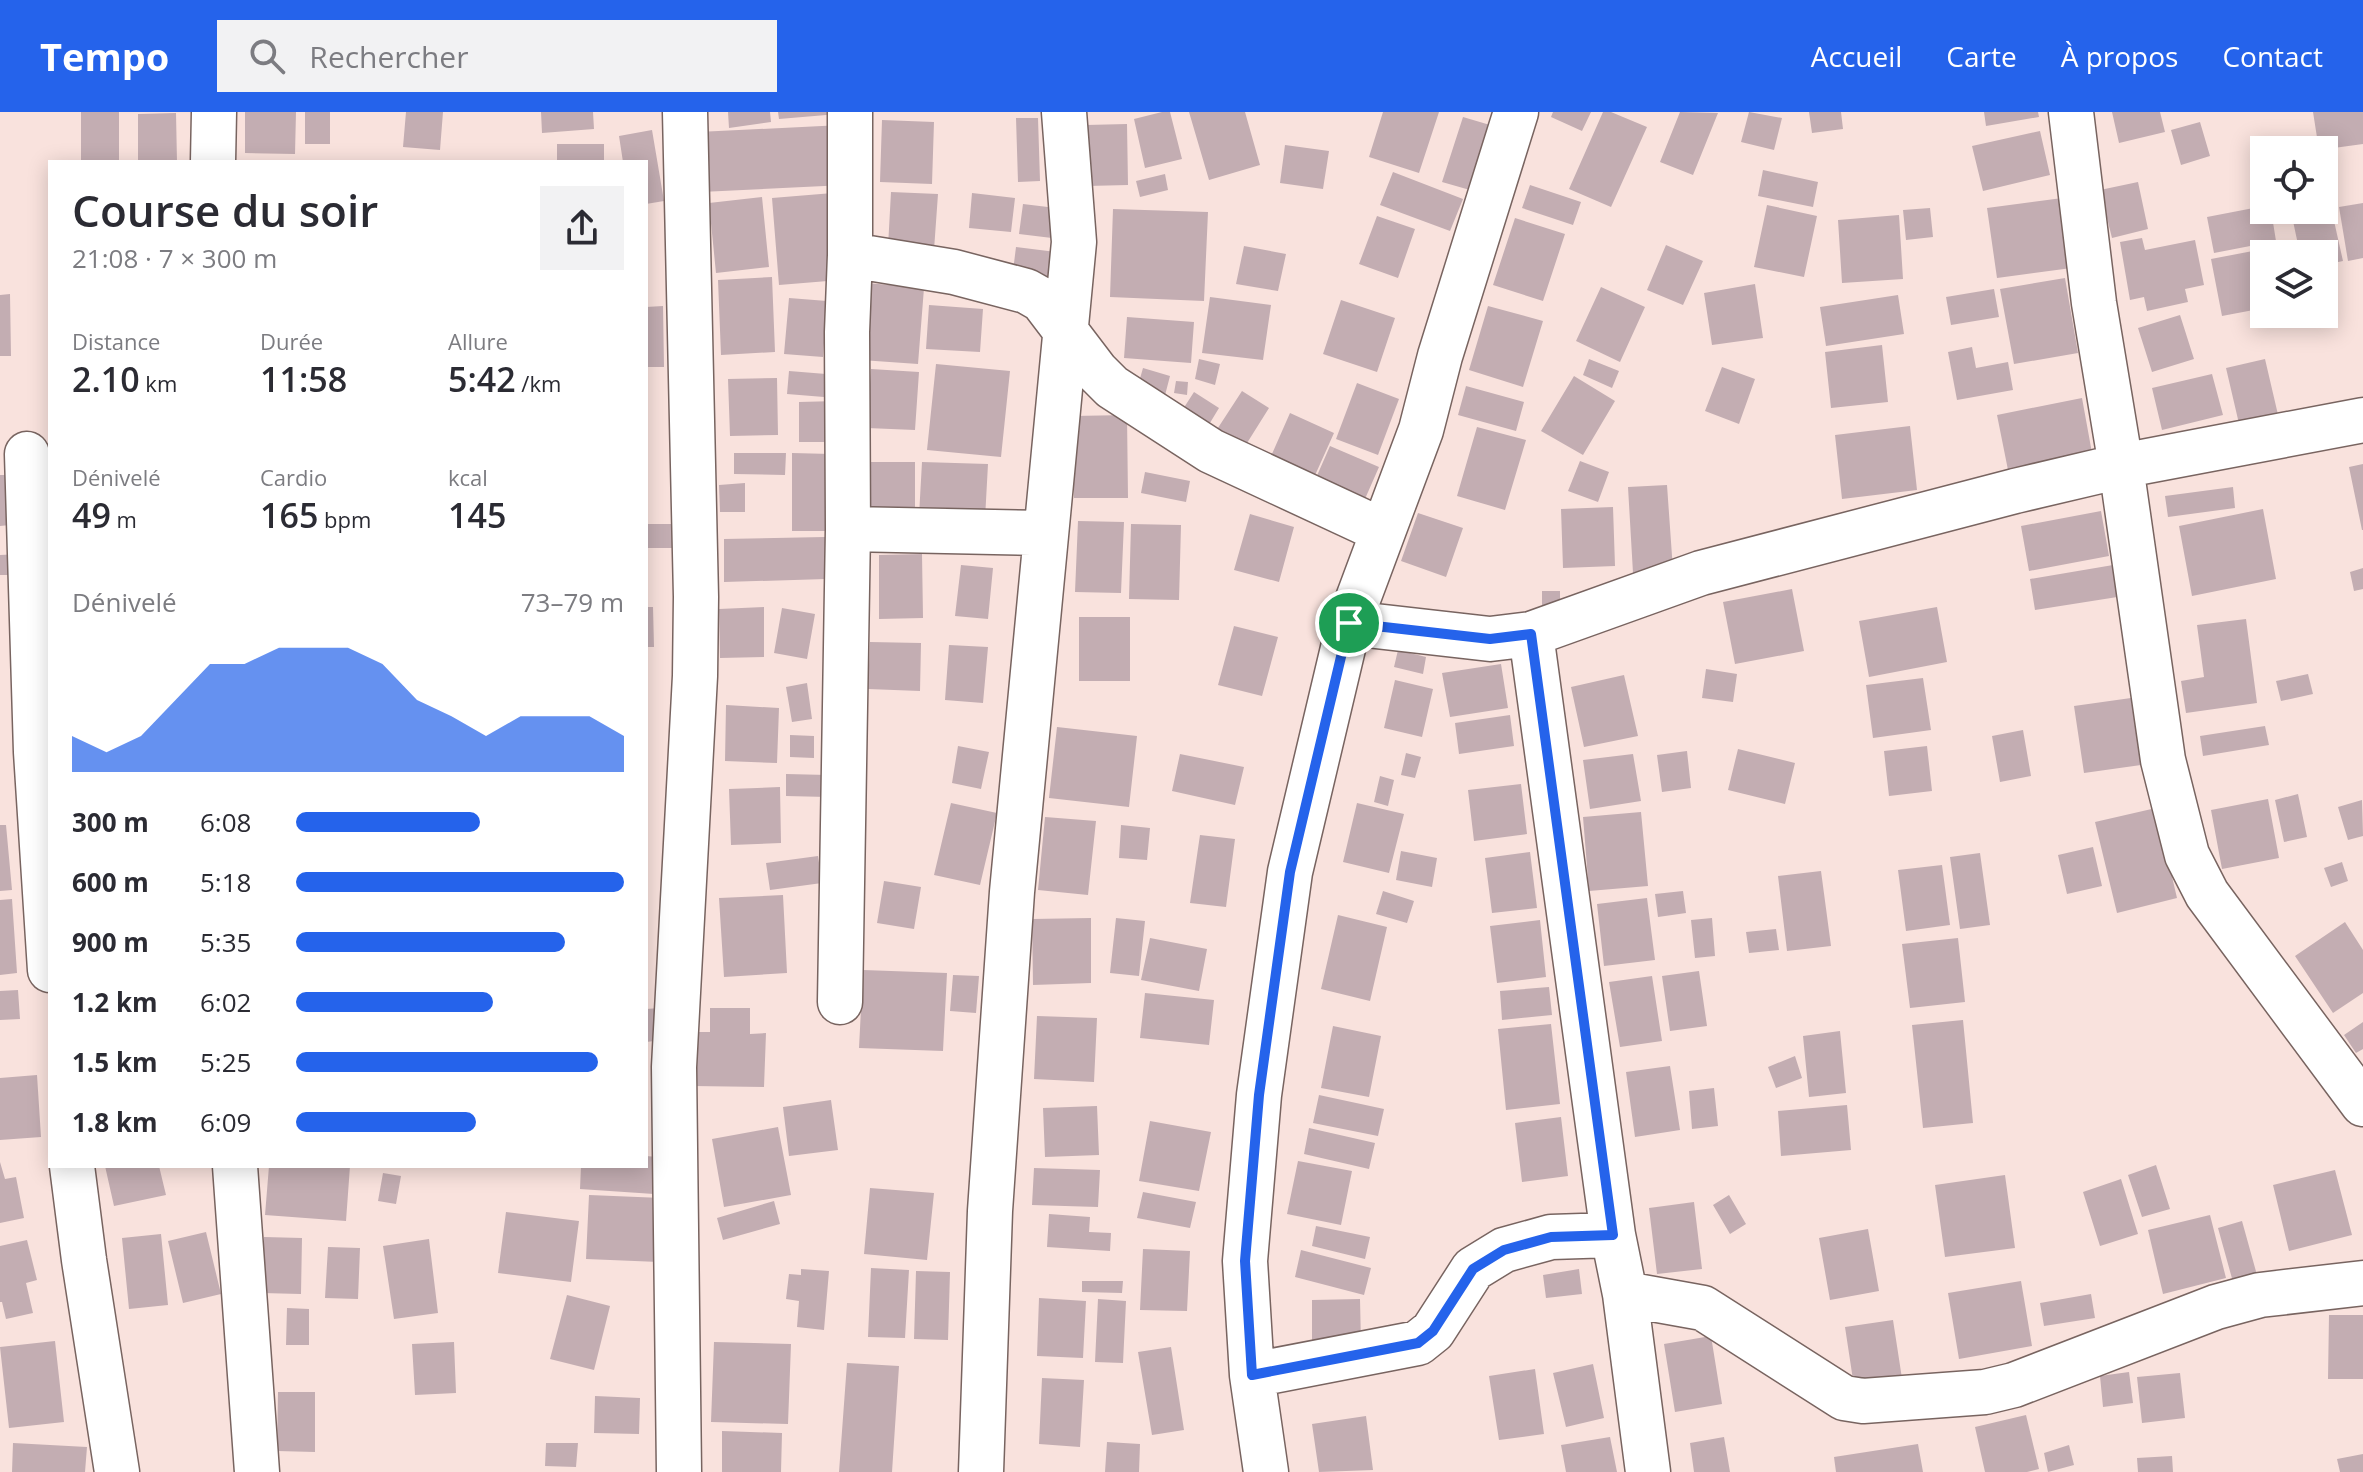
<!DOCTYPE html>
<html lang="fr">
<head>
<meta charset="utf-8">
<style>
	:root { --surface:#fff; --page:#f2f2f3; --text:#2b2b33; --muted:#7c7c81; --accent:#2563eb }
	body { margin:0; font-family:"Open Sans",sans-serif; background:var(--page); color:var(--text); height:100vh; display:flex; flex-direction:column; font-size:30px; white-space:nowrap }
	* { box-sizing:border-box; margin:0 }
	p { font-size:26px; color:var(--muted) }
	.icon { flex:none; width:44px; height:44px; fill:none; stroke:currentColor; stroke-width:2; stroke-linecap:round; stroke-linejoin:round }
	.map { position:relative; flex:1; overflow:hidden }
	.drawer { position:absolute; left:48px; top:48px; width:600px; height:1008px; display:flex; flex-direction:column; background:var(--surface); border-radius:0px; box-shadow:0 4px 20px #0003 }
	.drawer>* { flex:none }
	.controls { position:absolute; left:2250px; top:24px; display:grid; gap:16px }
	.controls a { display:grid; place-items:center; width:88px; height:88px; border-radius:0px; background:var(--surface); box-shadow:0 4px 20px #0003; font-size:40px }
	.pin { position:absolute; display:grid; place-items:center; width:68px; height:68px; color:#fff; margin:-34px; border:4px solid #fff; border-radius:50%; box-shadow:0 2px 8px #0007 }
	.round { display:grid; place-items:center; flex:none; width:84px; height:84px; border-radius:0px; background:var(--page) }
	.overview { display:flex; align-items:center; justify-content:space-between; height:136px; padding:0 24px }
	h1 { font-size:44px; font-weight:600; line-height:60px }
	.stats { display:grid; grid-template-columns:repeat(3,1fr); gap:12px; height:136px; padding:8px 24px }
	.stats div { display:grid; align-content:center }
	.stats b { font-size:34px; font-weight:600 }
	.stats small { font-size:22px; font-weight:400 }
	.stats p { font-size:22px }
	.chart { height:224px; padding:16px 24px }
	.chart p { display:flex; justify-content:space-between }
	.chart svg { width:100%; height:144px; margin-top:8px; fill:var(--accent); opacity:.7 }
	ul { padding:0 24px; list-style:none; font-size:26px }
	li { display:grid; grid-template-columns:128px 96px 1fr; align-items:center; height:60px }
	li i { height:20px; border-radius:10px; background:var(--accent) }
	header { display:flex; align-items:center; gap:48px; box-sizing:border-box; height:112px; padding:0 40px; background:var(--accent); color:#fff }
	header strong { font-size:38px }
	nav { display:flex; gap:44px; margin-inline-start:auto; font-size:28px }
	.search { width:560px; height:72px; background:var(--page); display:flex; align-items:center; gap:20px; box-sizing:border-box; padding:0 28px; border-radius:0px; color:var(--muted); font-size:30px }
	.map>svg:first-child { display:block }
</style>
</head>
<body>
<header>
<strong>Tempo</strong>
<div class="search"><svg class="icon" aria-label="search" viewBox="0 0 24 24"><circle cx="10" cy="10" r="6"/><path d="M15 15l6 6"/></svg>Rechercher</div>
<nav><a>Accueil</a><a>Carte</a><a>À propos</a><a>Contact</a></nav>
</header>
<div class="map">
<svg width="2363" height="1360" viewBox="0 0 2363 1360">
	<rect width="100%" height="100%" fill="#f9e2dd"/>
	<path fill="#c3adb2" d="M81 0H119V50H81Z
		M245 0H296L295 42 245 41Z
		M305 0H330V32H305Z
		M406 0H443L440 38 403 35Z
		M541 0H593L594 17 542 21Z
		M728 0H770L771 10 729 16Z
		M778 0H838V2L779 7Z
		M1162 0H1170L1182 47 1145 56 1134 7Z
		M1189 0H1245L1260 53 1209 68Z
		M1383 0H1439L1419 61 1369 45Z
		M1553 0H1591L1582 19 1551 5Z
		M1603 0H1611L1647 15 1611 95 1569 77Z
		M1680 0 1718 1 1693 63 1660 50Z
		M1749 0 1782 6 1774 38 1741 30Z
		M1809 0H1841L1843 17 1812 21Z
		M1984 0H2038L2039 5 1986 14Z
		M2112 0H2160L2165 20 2119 31Z
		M2313 0H2363V32L2319 38Z
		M176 1 177 50H138V2Z
		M1463 5 1490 13 1470 78 1442 70Z
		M1016 6H1038L1040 69 1018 70Z
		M882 8 934 10 932 72 880 70Z
		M2200 10 2210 44 2181 53 2171 18Z
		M1127 12 1128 73 1087 74 1086 13Z
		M842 13 845 73 701 80 698 20Z
		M652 18 664 89 646 92V50H623L619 24Z
		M2040 19 2050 63 1983 79 1972 34Z
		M557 32H604V50H557Z
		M1285 33 1329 39 1323 77 1280 71Z
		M1763 58 1818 70 1813 95 1758 84Z
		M1393 60 1463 87 1450 119 1380 93Z
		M1165 62 1168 78 1140 85 1136 69Z
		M2138 70 2148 117 2112 126 2100 78Z
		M1530 73 1581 90 1573 113 1522 96Z
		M891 80 938 82 934 138 888 135Z
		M833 81 840 168 779 173 772 86Z
		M972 81 1015 86 1011 120 969 116Z
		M762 85 769 155 716 161 709 91Z
		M2070 85 2079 155 1997 166 1987 96Z
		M2363 91V146L2348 149 2339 95Z
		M1023 92 1056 96 1052 126 1019 122Z
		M1767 93 1817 104 1804 165 1754 155Z
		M2264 94V98H2271L2276 129 2214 141 2207 105Z
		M1930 96 1933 125 1906 128 1903 98Z
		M1113 97 1208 100 1204 189 1110 185Z
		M2332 100 2343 149 2324 153V142H2300L2293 109Z
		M1899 103 1903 167 1842 171 1838 108Z
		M1377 104 1415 117 1398 166 1359 152Z
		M1515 106 1565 122 1543 189 1493 173Z
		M2142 126 2145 138 2195 128 2204 173 2185 177 2188 190 2147 199 2144 185 2130 188 2120 130Z
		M1666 133 1703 149 1683 193 1647 178Z
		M1244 134 1286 142 1278 179 1236 172Z
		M2279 134 2281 142H2264V196L2222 204 2211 147Z
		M1016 135 1056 140 1050 173 1012 167Z
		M772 165 775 240 721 243 718 168Z
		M2065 166 2078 241 2014 252 2000 177Z
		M867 171 924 176 918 252 861 248Z
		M1755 172 1763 226 1712 233 1704 181Z
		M1601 175 1645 195 1620 250 1576 229Z
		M1994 177 1999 205 1951 213 1946 185Z
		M10 182 11 244H0V183Z
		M1898 183 1904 222 1826 234 1820 195Z
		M1210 185 1271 193 1263 248 1202 241Z
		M789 186 827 189 823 245 784 242Z
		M1341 188 1395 206 1377 260 1323 242Z
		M929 193 983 197 980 240 926 237Z
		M663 194 664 255H646V195Z
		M1488 194 1543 209 1523 275 1469 258Z
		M2180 203 2194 247 2152 260 2138 216Z
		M1127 205 1194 210 1191 251 1124 246Z
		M1882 233 1888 290 1831 296 1825 240Z
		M1972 235 1976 256 2008 250 2013 278 1957 288 1948 240Z
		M1199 247 1220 252 1215 273 1195 267Z
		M1589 247 1619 259 1612 276 1583 263Z
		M2265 247 2279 307 2240 316 2226 256Z
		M936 252 1010 259 1001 345 927 338Z
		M1722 255 1755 267 1739 312 1705 299Z
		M1143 256 1170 264 1163 291 1135 284Z
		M871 257 919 260 915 318 867 316Z
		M789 259 826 262 824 285 787 282Z
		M2212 262 2223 303 2162 318 2152 276Z
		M1574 264 1615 289 1583 343 1541 319Z
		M777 266 778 323 730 324 728 267Z
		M1176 269 1188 270 1187 283 1174 281Z
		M1357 271 1399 287 1378 343 1336 327Z
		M1466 274 1524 290 1516 319 1458 303Z
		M1242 279 1269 296 1242 339 1214 322Z
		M1194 280 1219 296 1202 324 1176 308Z
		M2082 286 2092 341 2008 358 1997 303Z
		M837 289 836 330H799V290Z
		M1290 301 1334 321 1312 370 1268 351Z
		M1127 303 1128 386H1074L1073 304Z
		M1910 314 1917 378 1842 387 1835 323Z
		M1477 315 1526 328 1505 398 1457 384Z
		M1330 334 1379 355 1361 396 1312 375Z
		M734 341H786L785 363 734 362Z
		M792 341 831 342V419H792Z
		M1580 349 1609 360 1598 390 1568 379Z
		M861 350H915V404H861Z
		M922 350 988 352 985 407 919 404Z
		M2363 352V418H2362L2349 355Z
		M1145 360 1190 369 1186 390 1141 381Z
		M0 363H6L10 413 0 414Z
		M745 371V400H720L719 373Z
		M1667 373 1673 458 1633 461 1628 375Z
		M2233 375 2235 396 2168 405 2165 384Z
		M1613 395 1615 454 1563 456 1561 397Z
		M2263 397 2276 467 2192 484 2179 414Z
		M2101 399 2109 444 2029 459 2021 414Z
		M1418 401 1463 416 1446 465 1401 449Z
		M1250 402 1294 415 1279 470 1234 458Z
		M1078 409 1124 410 1121 481 1075 480Z
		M646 412H684V436H646Z
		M1131 412 1181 413 1179 488 1129 487Z
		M825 425 826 467 724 470V427Z
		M21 442V463H0V443Z
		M922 442 923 506 879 507V443Z
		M2125 451 2130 483 2035 498 2030 467Z
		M961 453 993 456 988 507 955 504Z
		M2363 456V477L2354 479 2350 460Z
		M1792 477 1804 539 1735 552 1723 490Z
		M1542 479H1560V501H1542Z
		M646 495H653L654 535H646Z
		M764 495V545L720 546 719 497Z
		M1937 495 1947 550 1869 565 1859 509Z
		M782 496 815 502 807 547 774 541Z
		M1079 505H1130V569H1079Z
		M2246 507 2257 591 2186 601 2181 569 2204 565 2197 513Z
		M1234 514 1278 525 1262 584 1218 573Z
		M870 530 921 531 920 579 868 577Z
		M949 533 988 535 983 591 945 588Z
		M1398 538 1426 545 1423 562 1394 555Z
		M1501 552 1508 596 1450 605 1442 561Z
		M1706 557 1737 562 1733 590 1702 586Z
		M2308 562 2313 582 2281 589 2276 569Z
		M1624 563 1638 624 1584 635 1571 575Z
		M1923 566 1931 618 1873 626 1866 573Z
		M1395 568 1433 577 1422 625 1384 616Z
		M807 571 812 607 792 610 786 575Z
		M2131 586 2141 653 2084 661 2074 594Z
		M726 593 779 596 777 651 725 649Z
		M1510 603 1514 634 1459 642 1455 611Z
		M2265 614 2269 633 2203 644 2200 624Z
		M1057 615 1137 624 1129 695 1049 686Z
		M2023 618 2031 664 2000 670 1992 624Z
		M790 623 814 624V646L790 645Z
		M958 634 989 640 981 677 952 671Z
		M1927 634 1932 679 1889 684 1884 639Z
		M1738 637 1795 651 1785 692 1728 678Z
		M1687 639 1691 676 1662 680 1657 643Z
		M1406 641 1421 645 1415 666 1401 663Z
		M1180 642 1244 655 1235 693 1172 679Z
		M1633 642 1641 689 1590 697 1583 648Z
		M786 662 828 663 827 685 786 684Z
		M1380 664 1394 668 1388 694 1374 690Z
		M1521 672 1527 722 1474 729 1468 678Z
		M780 675 781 731 731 733 729 677Z
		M2298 682 2307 725 2284 730 2275 688Z
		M2268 687 2279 746 2222 757 2211 698Z
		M2362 688 2363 724 2348 728 2338 695Z
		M951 691 997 701 980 773 934 763Z
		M1357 691 1404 702 1389 761 1343 750Z
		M2156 696 2177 786 2117 801 2095 710Z
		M1641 700 1648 774 1589 779 1583 705Z
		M1045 705 1096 709 1088 783 1038 778Z
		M0 713H6L12 778 0 779Z
		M1121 713 1150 716 1147 748 1119 746Z
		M1200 723 1235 727 1226 795 1190 791Z
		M2093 735 2102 774 2067 782 2058 743Z
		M1401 739 1437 746 1432 775 1396 768Z
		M1530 740 1537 796 1492 801 1485 746Z
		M1980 741 1990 813 1960 817 1950 745Z
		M818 744 822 771 770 778 766 751Z
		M2342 750 2348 769 2331 775 2324 756Z
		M1942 753 1950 813 1906 819 1898 758Z
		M1821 759 1831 834 1787 839 1778 764Z
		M884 769 921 775 914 817 877 811Z
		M1383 779 1414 789 1407 811 1376 802Z
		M1683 779 1686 801 1658 805 1655 782Z
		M783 783 787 861 724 865 719 786Z
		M1647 786 1655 848 1604 854 1597 792Z
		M12 787 17 861 0 863V788Z
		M1338 803 1387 815 1370 889 1321 877Z
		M1091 806V871L1033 873 1032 807Z
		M1116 806 1145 809 1139 864 1110 861Z
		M1712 806 1715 844 1695 846 1691 808Z
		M1540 808 1546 865 1497 871 1490 814Z
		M2345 810 2363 838V881L2333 901 2295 844Z
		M1776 817 1779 838 1749 841 1746 820Z
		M1150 826 1207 837 1199 879 1141 868Z
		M1958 826 1965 890 1910 896 1902 832Z
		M863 858 947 861 943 939 859 936Z
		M1699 859 1707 914 1670 919 1662 864Z
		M953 863 979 864 976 901 950 899Z
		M1652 864 1662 929 1620 935 1609 870Z
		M1549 875 1552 903 1502 908 1500 879Z
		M18 878 20 907 0 908V879Z
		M1145 881 1214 888 1209 933 1140 926Z
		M660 896 663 928 646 930V897Z
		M710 896H750V922L766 921 764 975 693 974 694 920H710Z
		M1037 904 1097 906 1094 970 1034 967Z
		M1963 908 1973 1011 1923 1016 1912 913Z
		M2363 910V937L2356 941 2344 923Z
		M1551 912 1560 992 1506 998 1498 917Z
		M1333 914 1381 924 1369 985 1321 976Z
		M1840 919 1846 981 1809 985 1803 924Z
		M1795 944 1802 966 1776 976 1768 955Z
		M1670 954 1680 1018 1635 1025 1626 960Z
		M37 963 41 1025 0 1028V966Z
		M1714 976 1718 1014 1692 1017 1689 979Z
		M1319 983 1384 997 1378 1024 1313 1011Z
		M831 988 838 1038 789 1044 783 995Z
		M1847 993 1851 1038 1781 1044 1778 999Z
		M1097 994 1099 1043 1045 1045 1043 996Z
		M1561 1005 1568 1064 1522 1070 1515 1011Z
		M1150 1009 1211 1020 1199 1079 1139 1069Z
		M778 1015 791 1083 724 1095 712 1027Z
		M1309 1016 1375 1031 1369 1057 1304 1042Z
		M646 1044 657 1045 654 1082 580 1077 581 1054H646Z
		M1298 1049 1352 1059 1341 1113 1287 1102Z
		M0 1050 5 1067 16 1065 24 1106 0 1111Z
		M2156 1053 2170 1097 2142 1105 2128 1063Z
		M105 1054H159L166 1083 114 1094Z
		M269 1054H350L346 1109 265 1103Z
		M1034 1056 1100 1058 1098 1095 1032 1093Z
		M2335 1058 2352 1123 2289 1139 2273 1073Z
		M383 1061 401 1064 396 1092 378 1089Z
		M2005 1063 2015 1136 1945 1145 1935 1073Z
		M2121 1067 2138 1122 2100 1134 2083 1080Z
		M870 1076 934 1081 927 1148 864 1142Z
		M1143 1080 1196 1090 1190 1116 1137 1106Z
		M589 1083 662 1086 659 1150 586 1147Z
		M1729 1083 1746 1112 1730 1122 1713 1093Z
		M774 1089 780 1112 723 1128 717 1106Z
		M1694 1090 1702 1157 1657 1162 1649 1096Z
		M506 1100 579 1109 571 1170 498 1161Z
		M1049 1102 1090 1105 1089 1120 1111 1121 1110 1139 1047 1135Z
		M2210 1103 2226 1166 2163 1182 2148 1118Z
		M2242 1109 2257 1163 2233 1170 2218 1116Z
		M1316 1114 1370 1125 1365 1147 1312 1134Z
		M1868 1117 1879 1179 1830 1188 1819 1126Z
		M206 1120 221 1182 183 1191 168 1129Z
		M161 1122 168 1193 129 1197 122 1126Z
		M264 1125 302 1126 301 1182 262 1181Z
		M429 1127 438 1201 394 1207 383 1134Z
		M27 1128 37 1168 26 1171 33 1201 6 1207 2 1190H0V1134Z
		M328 1135 360 1136 358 1187 325 1186Z
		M1143 1137 1190 1139 1187 1199 1140 1198Z
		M1301 1138 1371 1156 1364 1183 1295 1165Z
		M871 1156 909 1158 905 1226 868 1225Z
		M801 1157 829 1159 824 1218 797 1215 799 1189 786 1187 789 1162 801 1163Z
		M1579 1157 1582 1182 1546 1186 1543 1163Z
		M916 1159 950 1160 948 1228 914 1227Z
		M1082 1169H1123L1122 1181 1082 1180Z
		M2021 1169 2032 1234 1959 1247 1948 1181Z
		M2091 1182 2095 1206 2044 1214 2040 1191Z
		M567 1183 610 1194 594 1258 550 1247Z
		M1039 1186 1086 1189 1083 1246 1037 1244Z
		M1098 1187 1126 1189 1123 1251 1095 1250Z
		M1360 1187 1361 1232H1312V1188Z
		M287 1196 309 1197V1233H286Z
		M2329 1203H2363V1267H2328Z
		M1893 1208 1903 1273 1855 1281 1845 1215Z
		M1711 1224 1722 1292 1675 1300 1664 1232Z
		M55 1229 64 1310 9 1316 0 1235Z
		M454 1230 456 1281 415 1283 412 1232Z
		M714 1230 791 1232 788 1312 711 1310Z
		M1171 1235 1184 1318 1152 1323 1138 1240Z
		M847 1251 899 1254 892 1360H839Z
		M1593 1252 1604 1306 1566 1315 1553 1261Z
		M1535 1257 1544 1322 1499 1328 1489 1264Z
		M2129 1260 2133 1291 2103 1295 2100 1264Z
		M2180 1261 2185 1306 2142 1311 2137 1265Z
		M1042 1266 1084 1268 1080 1335 1039 1332Z
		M278 1280H315V1340L277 1339Z
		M595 1284 640 1286 639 1322 594 1321Z
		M2026 1303 2039 1357 2027 1360H1985L1975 1315Z
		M1366 1304 1373 1358 1319 1360 1312 1312Z
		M722 1319 782 1321 781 1360H722Z
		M1610 1325 1617 1360H1566L1561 1333Z
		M1724 1325 1730 1360H1694L1690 1331Z
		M1107 1330 1140 1332 1139 1360H1105Z
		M13 1331 87 1335 85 1360H12Z
		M546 1331H578L576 1355 545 1354Z
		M1918 1332 1923 1360H1836L1834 1345Z
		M2069 1333 2074 1353 2048 1360 2044 1341Z
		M2363 1342V1360H2340L2337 1347Z
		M2172 1344 2173 1360H2138L2137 1346Z"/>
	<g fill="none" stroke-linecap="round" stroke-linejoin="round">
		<defs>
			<path id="minor" d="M850 0V143L954 160 1026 179 1042 188 1096 259 1112 275 1211 339 1383 419
				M2071 0 2094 191 2121 354 2163 648 2187 743 2207 782 2363 992
				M213 50 214 0
				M27 342 36 640 50 858
				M848 417 1046 421
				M1349 511 1490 527 1531 522 1701 461 2015 379 2121 354 2363 308
				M1531 522 1613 1123
				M840 890 848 417 847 220 850 143
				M72 1054 84 1148 117 1360
				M235 1054 257 1360
				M1625 1182 1648 1360
				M1252 1263 1418 1231 1433 1219 1473 1157 1504 1138 1551 1125 1613 1123 1625 1182 1703 1196 1844 1286 1863 1289 1985 1280 2014 1273 2216 1195 2260 1183 2363 1171
				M679 1360 674 955 695 564 696 485 685 0
				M981 1360 990 1099 1012 780 1074 130 1064 0
				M1266 1360 1252 1263 1245 1149 1259 983 1290 760 1349 511 1421 318 1440 244 1516 0"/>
		</defs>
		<use href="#minor" stroke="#786460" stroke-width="47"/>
		<use href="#minor" stroke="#fff" stroke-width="44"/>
	</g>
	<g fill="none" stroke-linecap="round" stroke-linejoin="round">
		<defs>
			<path id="route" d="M1349 511 1490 527 1531 522 1613 1123 1551 1125 1504 1138 1473 1157 1433 1219 1418 1231 1252 1263 1245 1149 1259 983 1290 760Z"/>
		</defs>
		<use href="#route" stroke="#fff" stroke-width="16"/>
		<use href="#route" stroke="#2563eb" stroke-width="10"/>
	</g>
</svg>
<div class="controls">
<a><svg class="icon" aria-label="locate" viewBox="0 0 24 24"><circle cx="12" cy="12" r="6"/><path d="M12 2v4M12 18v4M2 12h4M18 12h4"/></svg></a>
<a><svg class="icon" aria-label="layers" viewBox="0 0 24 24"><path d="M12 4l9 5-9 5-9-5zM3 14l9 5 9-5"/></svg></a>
</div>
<div class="pin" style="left:1349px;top:511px;background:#1e9e55"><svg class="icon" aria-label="arrive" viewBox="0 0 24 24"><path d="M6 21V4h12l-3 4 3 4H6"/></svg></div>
<section class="drawer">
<div class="overview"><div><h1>Course du soir</h1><p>21:08 · 7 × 300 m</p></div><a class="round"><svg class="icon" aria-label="share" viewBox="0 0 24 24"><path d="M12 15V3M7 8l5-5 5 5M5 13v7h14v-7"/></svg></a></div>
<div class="stats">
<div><p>Distance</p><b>2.10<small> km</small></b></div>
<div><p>Durée</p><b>11:58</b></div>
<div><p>Allure</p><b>5:42<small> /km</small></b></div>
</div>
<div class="stats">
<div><p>Dénivelé</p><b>49<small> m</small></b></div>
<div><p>Cardio</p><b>165<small> bpm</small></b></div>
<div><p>kcal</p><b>145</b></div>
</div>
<div class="chart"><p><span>Dénivelé</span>73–79 m</p>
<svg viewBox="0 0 160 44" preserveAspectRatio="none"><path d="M0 44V33L10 38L20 33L30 22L40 11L50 11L60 6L70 6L80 6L90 11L100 22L110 27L120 33L130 27L140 27L150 27L160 33V44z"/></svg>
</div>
<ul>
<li><b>300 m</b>6:08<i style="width:56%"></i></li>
<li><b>600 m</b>5:18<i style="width:100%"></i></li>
<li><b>900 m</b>5:35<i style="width:82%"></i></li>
<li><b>1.2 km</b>6:02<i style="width:60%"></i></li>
<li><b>1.5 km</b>5:25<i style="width:92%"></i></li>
<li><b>1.8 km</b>6:09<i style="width:55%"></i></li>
</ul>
</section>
</div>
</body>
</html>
